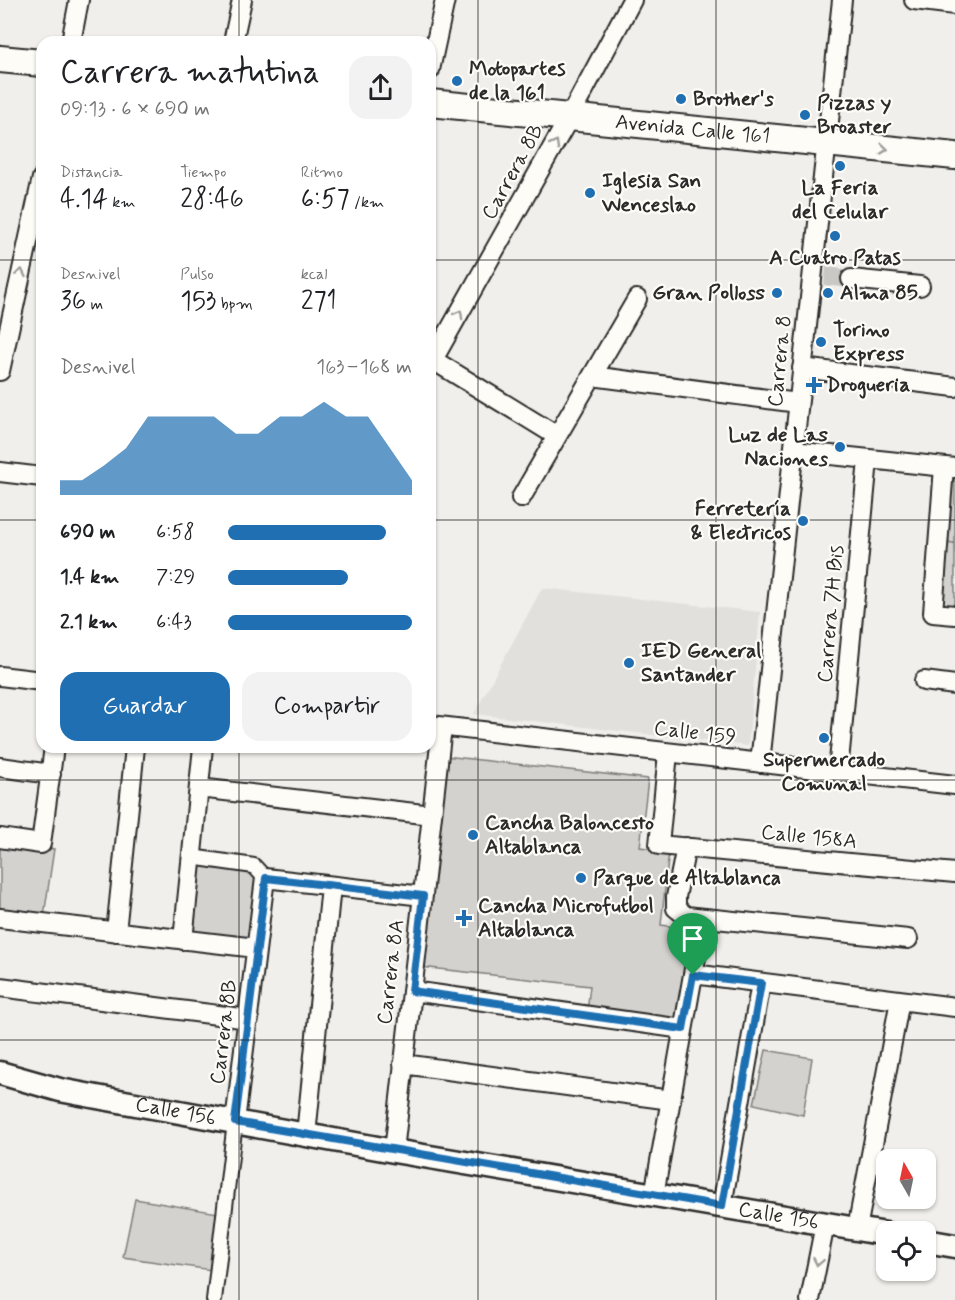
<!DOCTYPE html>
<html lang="es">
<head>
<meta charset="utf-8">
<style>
	:root { --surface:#fff; --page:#f2f2f2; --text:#202124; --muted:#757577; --accent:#1f6fb2 }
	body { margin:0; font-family:Mynerve,sans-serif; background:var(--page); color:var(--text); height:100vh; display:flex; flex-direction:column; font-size:22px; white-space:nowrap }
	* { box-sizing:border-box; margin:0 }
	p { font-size:20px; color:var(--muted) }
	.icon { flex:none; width:33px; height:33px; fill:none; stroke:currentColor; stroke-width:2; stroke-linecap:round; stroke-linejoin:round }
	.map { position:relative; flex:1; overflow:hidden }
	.panel { position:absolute; left:36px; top:36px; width:400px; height:717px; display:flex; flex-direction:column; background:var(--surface); border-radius:18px; box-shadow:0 2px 4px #0004 }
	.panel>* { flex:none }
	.needle { width:39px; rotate:351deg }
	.tools { position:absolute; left:876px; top:1149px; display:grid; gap:12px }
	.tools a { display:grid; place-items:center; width:60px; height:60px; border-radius:12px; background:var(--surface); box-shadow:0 2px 4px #0004; font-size:30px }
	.pin { position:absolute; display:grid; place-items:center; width:51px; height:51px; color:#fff; margin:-62px -26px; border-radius:50% 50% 50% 0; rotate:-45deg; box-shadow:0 0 6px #0007 }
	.pin .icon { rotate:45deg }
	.round { display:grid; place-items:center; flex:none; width:63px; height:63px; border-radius:18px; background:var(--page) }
	.head { display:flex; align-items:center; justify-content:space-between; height:102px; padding:0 24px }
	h1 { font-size:33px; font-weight:600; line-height:45px }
	.figures { display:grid; grid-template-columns:repeat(3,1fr); gap:9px; height:102px; padding:6px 24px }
	.figures div { display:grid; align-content:center }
	.figures b { font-size:26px; font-weight:600 }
	.figures small { font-size:16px; font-weight:400 }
	.figures p { font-size:16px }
	.chart { height:168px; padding:12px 24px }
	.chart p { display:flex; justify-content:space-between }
	.chart svg { width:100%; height:108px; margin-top:6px; fill:var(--accent); opacity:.7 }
	.action { display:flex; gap:12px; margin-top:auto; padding:12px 24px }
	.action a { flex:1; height:69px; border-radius:18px; background:var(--accent); color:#fff; font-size:24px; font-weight:600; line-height:69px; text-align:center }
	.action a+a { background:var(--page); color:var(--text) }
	ul { padding:0 24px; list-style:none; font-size:20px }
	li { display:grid; grid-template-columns:96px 72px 1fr; align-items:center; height:45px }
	li i { height:15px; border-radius:8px; background:var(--accent) }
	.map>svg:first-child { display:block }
</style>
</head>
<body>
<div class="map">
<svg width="955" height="1300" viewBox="0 0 955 1300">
	<rect width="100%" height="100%" fill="#f0efeb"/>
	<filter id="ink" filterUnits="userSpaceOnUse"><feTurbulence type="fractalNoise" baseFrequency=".0167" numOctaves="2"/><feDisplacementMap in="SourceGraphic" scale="12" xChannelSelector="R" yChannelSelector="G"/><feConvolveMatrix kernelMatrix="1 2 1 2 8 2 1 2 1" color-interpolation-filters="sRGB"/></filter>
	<g filter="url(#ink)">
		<path fill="#e1e0dc" d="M542 588 760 612 748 746 474 714Z"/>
		<path fill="#d3d2cf" stroke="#7f7e7d" stroke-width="1.5" d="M946 474 955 475V543L939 542Z
			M942 543 955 544V606L937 605Z
			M445 756 648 779 640 847 669 851 661 925 692 929 682 1023 587 1012 590 986 421 967Z
			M0 843 54 849 44 916 0 909Z
			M191 857 254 866 265 878 256 948 183 940Z
			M766 1050 812 1058 803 1115 754 1104Z
			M135 1199 224 1214 218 1271 123 1257Z"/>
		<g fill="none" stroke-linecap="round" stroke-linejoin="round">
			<path stroke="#c9c8c5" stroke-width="18" stroke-dasharray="18 9" stroke-linecap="butt" d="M825 276 851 279"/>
			<defs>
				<path id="pedestrian" d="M191 857 254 866 265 878
					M214 1300 235 1122"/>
				<path id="minor" d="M914 0 955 5
					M71 42 79 0
					M233 42 242 0
					M430 70 445 0
					M851 279 920 286
					M433 360 557 436
					M430 365 569 118 632 0
					M802 368 955 387
					M0 371 42 178
					M592 376 798 403
					M793 451 955 468
					M944 467 933 613 955 615
					M0 472 42 477
					M521 498 637 299
					M0 676 42 681
					M924 681 955 685
					M430 725 955 785
					M668 753 659 845 955 873
					M760 763 842 0
					M0 767 51 774
					M838 772 868 460
					M199 788 432 815
					M0 838 41 844 54 747
					M686 847 676 897V908L686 916 908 939
					M0 918 256 948
					M116 932 135 747
					M183 940 203 747
					M693 974 955 1007
					M0 987 249 1019
					M412 991 683 1029
					M403 1064 671 1100
					M235 1122 265 878 423 896
					M306 1135 331 886
					M394 1151 442 727
					M654 1195 703 918
					M722 1206 761 983
					M857 1229 900 1000
					M810 1300 825 1224"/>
				<g id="tertiary">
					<path id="s1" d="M0 1073 60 1090 97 1097 394 1151 886 1234"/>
					<path d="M926 1241 955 1246"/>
				</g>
				<g id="secondary">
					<path d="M0 59 42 63"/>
					<path id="s2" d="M430 103 955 156"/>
				</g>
			</defs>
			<use href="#pedestrian" stroke="#2b2b2b" stroke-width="18"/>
			<use href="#minor" stroke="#2b2b2b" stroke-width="22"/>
			<use href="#tertiary" stroke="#2b2b2b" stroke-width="27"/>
			<use href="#secondary" stroke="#2b2b2b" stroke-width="30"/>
			<use href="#pedestrian" stroke="#fdfcf7" stroke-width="14"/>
			<use href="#minor" stroke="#fdfcf7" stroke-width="18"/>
			<use href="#tertiary" stroke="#fdfcf7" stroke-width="22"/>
			<use href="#secondary" stroke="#fdfcf7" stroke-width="26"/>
		</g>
		<defs><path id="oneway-chevron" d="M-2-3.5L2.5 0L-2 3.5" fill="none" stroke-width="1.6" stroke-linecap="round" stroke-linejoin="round" transform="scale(1.5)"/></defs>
		<g stroke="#9e9e9b">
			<use href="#oneway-chevron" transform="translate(555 144) rotate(-61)"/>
			<use href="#oneway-chevron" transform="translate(884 149) rotate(6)"/>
			<use href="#oneway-chevron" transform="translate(21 273) rotate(-78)"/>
			<use href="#oneway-chevron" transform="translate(459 314) rotate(-61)"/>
			<use href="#oneway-chevron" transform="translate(818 1262) rotate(101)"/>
		</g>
	</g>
	<g fill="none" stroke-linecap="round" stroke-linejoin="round" filter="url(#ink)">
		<defs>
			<path id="route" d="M266 878 423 896 412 991 683 1029 693 975 761 983 722 1206 235 1122Z"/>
		</defs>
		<use href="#route" stroke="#fff" stroke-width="12"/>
		<use href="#route" stroke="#1f6fb2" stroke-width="8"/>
	</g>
	<path fill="none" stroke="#2b2b2b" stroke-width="1.5" stroke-opacity="0.55" d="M239 0V42M478 0V1300M716 0V1300M0 260H42M430 260H955M0 520H42M430 520H955M239 747V1300M0 780H955M0 1040H955"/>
	<g fill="#1f6fb2" stroke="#fdfcf7" stroke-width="2">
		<circle cx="457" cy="81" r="6"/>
		<circle cx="681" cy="99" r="6"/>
		<circle cx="805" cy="115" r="6"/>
		<circle cx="840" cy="166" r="6"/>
		<circle cx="590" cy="193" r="6"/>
		<circle cx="835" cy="236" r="6"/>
		<circle cx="777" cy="293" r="6"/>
		<circle cx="828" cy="293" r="6"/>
		<circle cx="821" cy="342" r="6"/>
		<path d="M811 376h6v6h6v6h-6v6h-6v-6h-6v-6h6z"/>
		<circle cx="840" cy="447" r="6"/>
		<circle cx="803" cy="521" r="6"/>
		<circle cx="629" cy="663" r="6"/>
		<circle cx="824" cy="738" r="6"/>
		<circle cx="473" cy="835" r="6"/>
		<circle cx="581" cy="878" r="6"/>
		<path d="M461 909h6v6h6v6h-6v6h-6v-6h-6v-6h6z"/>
	</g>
	<g text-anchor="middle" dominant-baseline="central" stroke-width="4.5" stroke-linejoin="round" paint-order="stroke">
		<g font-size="21" font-weight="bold" fill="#2b2b2b" stroke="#fdfcf7" text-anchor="start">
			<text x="469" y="69">Motopartes<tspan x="469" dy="24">de la 161</tspan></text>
			<text x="693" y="99">Brother's</text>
			<text x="817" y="103">Pizzas y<tspan x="817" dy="24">Broaster</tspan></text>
			<text x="602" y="181">Iglesia San<tspan x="602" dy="24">Wenceslao</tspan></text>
			<text x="840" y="188" text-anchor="middle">La Feria<tspan x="840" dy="24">del Celular</tspan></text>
			<text x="835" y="258" text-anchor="middle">A Cuatro Patas</text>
			<text x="765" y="293" text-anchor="end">Gran Polloss</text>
			<text x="840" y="293">Alma 85</text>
			<text x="833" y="330">Torino<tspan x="833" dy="24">Express</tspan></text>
			<text x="826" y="385">Drogueria</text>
			<text x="828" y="435" text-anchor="end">Luz de Las<tspan x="828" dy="24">Naciones</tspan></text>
			<text x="791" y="509" text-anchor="end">Ferretería<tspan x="791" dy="24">&amp; Electricos</tspan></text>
			<text x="641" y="651">IED General<tspan x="641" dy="24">Santander</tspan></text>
			<text x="824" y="760" text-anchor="middle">Supermercado<tspan x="824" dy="24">Comunal</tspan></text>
			<text x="485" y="823">Cancha Baloncesto<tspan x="485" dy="24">Altablanca</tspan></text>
			<text x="593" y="878">Parque de Altablanca</text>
			<text x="478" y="906">Cancha Microfutbol<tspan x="478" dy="24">Altablanca</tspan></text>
		</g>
		<g font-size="21" fill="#2b2b2b" stroke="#fdfcf7">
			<text stroke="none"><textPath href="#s2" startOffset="264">Avenida Calle 161</textPath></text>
			<text transform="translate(513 172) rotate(-61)">Carrera 8B</text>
			<text transform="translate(780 361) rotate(-84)">Carrera 8</text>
			<text transform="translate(831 614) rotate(-85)">Carrera 7H Bis</text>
			<text transform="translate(695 733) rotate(7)">Calle 159</text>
			<text transform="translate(809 837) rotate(6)">Calle 158A</text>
			<text transform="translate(391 972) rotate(-83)">Carrera 8A</text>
			<text transform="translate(224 1032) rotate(-83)">Carrera 8B</text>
			<text stroke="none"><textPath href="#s1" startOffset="180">Calle 156</textPath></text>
			<text stroke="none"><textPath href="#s1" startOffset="792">Calle 156</textPath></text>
		</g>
	</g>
</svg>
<div class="tools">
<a><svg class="needle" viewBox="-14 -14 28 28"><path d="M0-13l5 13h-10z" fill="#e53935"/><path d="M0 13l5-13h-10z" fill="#757577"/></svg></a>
<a><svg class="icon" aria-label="locate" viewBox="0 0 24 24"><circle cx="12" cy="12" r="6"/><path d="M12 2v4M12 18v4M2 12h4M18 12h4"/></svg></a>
</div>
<div class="pin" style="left:693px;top:975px;background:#1e9e55"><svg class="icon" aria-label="arrive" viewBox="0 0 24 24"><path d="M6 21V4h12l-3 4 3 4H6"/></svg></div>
<section class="panel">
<div class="head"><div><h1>Carrera matutina</h1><p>09:13 · 6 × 690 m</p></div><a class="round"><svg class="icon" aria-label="share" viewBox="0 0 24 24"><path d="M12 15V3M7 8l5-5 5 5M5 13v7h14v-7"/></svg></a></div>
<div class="figures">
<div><p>Distancia</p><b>4.14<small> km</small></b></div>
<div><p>Tiempo</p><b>28:46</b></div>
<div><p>Ritmo</p><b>6:57<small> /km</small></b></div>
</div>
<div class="figures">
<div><p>Desnivel</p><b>36<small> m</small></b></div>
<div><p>Pulso</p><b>153<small> bpm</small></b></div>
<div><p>kcal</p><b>271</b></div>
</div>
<div class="chart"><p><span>Desnivel</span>163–168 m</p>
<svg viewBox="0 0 160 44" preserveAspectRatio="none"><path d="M0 44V38L10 38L20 32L30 25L40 12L50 12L60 12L70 12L80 19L90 19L100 12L110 12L120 6L130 12L140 12L150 25L160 38V44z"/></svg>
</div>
<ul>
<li><b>690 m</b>6:58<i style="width:86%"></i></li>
<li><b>1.4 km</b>7:29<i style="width:65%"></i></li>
<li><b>2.1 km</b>6:43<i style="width:100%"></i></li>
</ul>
<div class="action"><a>Guardar</a><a>Compartir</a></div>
</section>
</div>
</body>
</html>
